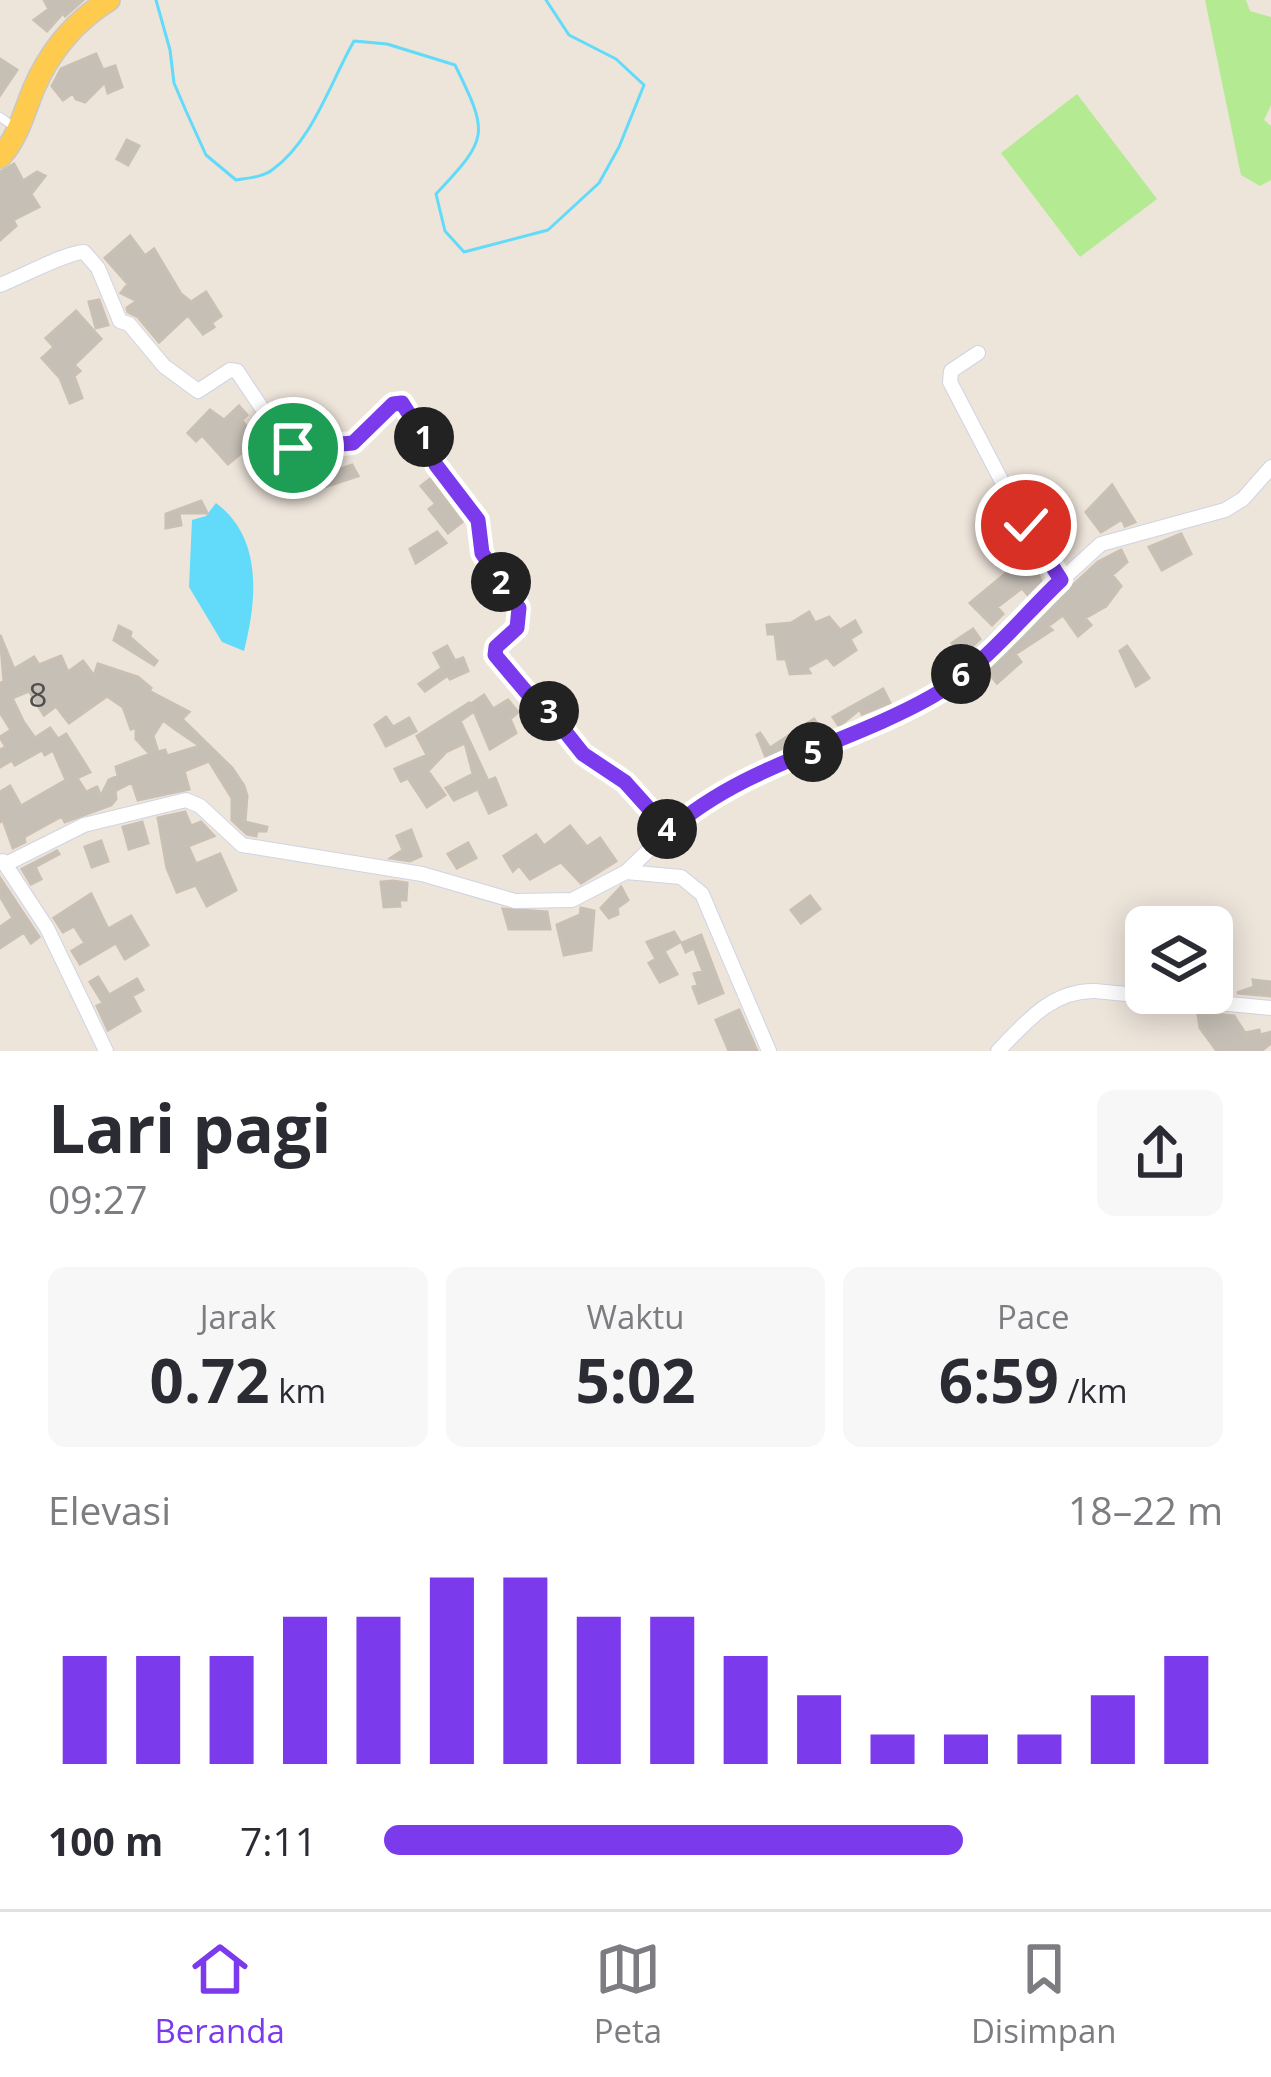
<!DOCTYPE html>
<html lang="id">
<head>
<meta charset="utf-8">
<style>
	:root { --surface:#fff; --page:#f7f7f7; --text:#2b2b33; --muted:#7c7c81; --line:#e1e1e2; --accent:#7c3aed }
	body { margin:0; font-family:"Open Sans",sans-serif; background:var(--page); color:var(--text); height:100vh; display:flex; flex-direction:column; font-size:45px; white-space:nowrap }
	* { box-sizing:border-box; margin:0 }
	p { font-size:39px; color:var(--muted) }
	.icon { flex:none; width:66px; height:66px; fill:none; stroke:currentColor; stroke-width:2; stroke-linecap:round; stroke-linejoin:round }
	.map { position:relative; height:1051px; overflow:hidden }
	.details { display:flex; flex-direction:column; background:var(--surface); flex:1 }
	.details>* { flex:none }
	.tools { position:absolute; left:1125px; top:906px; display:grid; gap:24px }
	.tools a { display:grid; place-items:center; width:108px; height:108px; border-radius:18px; background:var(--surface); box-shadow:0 6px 30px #0003; font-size:60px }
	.pin { position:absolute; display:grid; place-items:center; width:102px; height:102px; color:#fff; margin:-51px; border:6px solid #fff; border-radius:50%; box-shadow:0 3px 12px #0007 }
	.km { position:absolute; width:60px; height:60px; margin:-30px; border-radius:50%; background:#222; color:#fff; font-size:33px; line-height:60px; text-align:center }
	.round { display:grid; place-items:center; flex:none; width:126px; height:126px; border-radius:18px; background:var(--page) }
	.summary { display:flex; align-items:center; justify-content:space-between; height:204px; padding:0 48px }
	h1 { font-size:66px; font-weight:700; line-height:90px }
	.metrics { display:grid; grid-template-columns:repeat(3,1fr); gap:18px; height:204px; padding:12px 48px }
	.metrics div { display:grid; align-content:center; border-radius:18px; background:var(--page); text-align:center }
	.metrics b { font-size:60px; font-weight:700 }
	.metrics small { font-size:33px; font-weight:400 }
	.metrics p { font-size:33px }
	.chart { height:336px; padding:24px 48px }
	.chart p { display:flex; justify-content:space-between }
	.chart svg { width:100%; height:216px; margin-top:12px; stroke:var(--accent); stroke-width:6 }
	ul { padding:0 48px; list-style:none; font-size:39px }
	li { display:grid; grid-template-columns:192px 144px 1fr; align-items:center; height:90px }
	li i { height:30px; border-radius:15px; background:var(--accent) }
	.tab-bar { display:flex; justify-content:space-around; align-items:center; height:168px; border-top:3px solid var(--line); background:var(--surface); font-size:33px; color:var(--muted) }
	.tab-bar a { display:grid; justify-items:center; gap:6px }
	.tab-bar .active { color:var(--accent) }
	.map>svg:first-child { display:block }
</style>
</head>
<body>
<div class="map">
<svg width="1271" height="1051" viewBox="0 0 1271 1051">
	<rect width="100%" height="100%" fill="#ede4da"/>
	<path fill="#b4ea91" d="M1205 0H1246L1250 11 1271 17V105L1264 120 1271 126V180L1260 186 1241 175Z
		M1077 94 1157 199 1080 257 1001 153Z"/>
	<path fill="#62dbfa" d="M216 503C263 538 257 600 244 651L222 642 189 587 192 520 206 516Z"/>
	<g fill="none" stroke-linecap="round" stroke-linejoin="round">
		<path stroke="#62dbfa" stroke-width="3" d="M156 0 170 50 174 83 186 111 206 155 236 180C248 178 263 177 272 170 312 142 330 83 354 41L387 44 455 65C489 134 489 138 436 194L445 231 464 252 548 230 599 183 619 147 644 85 616 59 569 35 546 0"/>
	</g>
	<path fill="#c5bfb6" stroke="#c9c0b3" stroke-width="3" fill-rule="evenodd" d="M44 0H83L65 16 63 13 47 31 34 20 49 9Z
		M96 54 103 70 115 66 122 87 108 93 105 82 85 102 76 99 73 93 63 100 52 86 61 69Z
		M0 59 17 70 0 95Z
		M127 140 139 146 128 165 117 159Z
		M14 164 23 181 37 172 45 176 31 194 39 207 13 220 16 226 0 240V172Z
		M130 236 145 256 154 249 181 294 191 302 206 292 221 316 211 323 214 327 203 334 188 315 159 342 138 317 128 312 127 308 137 301 121 293 128 284 105 258Z
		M99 300 108 325 96 328 89 302Z
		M76 311 101 339 74 365 80 371 74 376 82 398 70 403 60 378 42 358 54 347 46 338Z
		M239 406 247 415 242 420 264 455 253 461 246 449 228 464 202 435 196 441 188 433 210 410 224 420Z
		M330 459 334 471 352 465 358 476 318 489 310 466Z
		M430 479 462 522 448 533 429 509 436 504 421 486Z
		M1112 485 1135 522 1125 526 1122 519 1101 532 1086 512Z
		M201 501 207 513H179L181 525 166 528V514Z
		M437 532 446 543 416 563 410 549Z
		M1181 534 1191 554 1162 570 1149 547Z
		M1121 550 1127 562 1112 575 1121 586 1106 606 1085 618 1091 625 1078 636 1063 615 1048 626 1052 630 1015 654 1021 662 997 683 984 667 1098 562Z
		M1028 555 1042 582 1028 595 1022 588 997 607 1003 614 992 625 970 603Z
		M809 612 815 623 829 617 840 630 855 621 861 632 850 639 856 650 834 665 827 657 807 668 810 673 790 674 786 659H778L775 634H768L767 625 791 623Z
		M119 626 131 632 130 637 157 661 154 665 114 640Z
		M973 629 980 639 962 656 952 643Z
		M0 635 14 669 34 657 39 665 61 656 68 672 83 661 94 676 98 664 138 677 151 688 149 691 189 712 182 719 232 768 244 786 247 796 245 822 267 827 266 831H257L256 836 247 834 232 820V798L209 761 184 771 189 789 138 800 132 782 115 791 116 799 111 805 65 822 62 816 24 837 25 842 13 848 3 820 0 822V792L10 786 21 806 66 780 53 750 45 755 42 750 15 765 12 760 0 767V750L6 747 0 737 11 730 0 712V683L4 682ZM29 691 44 715 56 706 69 723 107 696 123 707 131 729 136 727V739L150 754 116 767 118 776 109 780 101 796 97 787 86 792 77 778 90 772 66 734 58 739 50 728 35 738 23 721 12 698ZM163 720 175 729 200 746 167 756 165 750 158 752 153 736Z
		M447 646 455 661 463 658 468 671 450 679 448 675 425 691 419 684 442 668 434 653Z
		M1127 646 1149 678 1136 686 1120 651Z
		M883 689 890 703 862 714 860 709 839 726 833 717Z
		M484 695 493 709 508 700 518 712 510 719 516 733 490 749 474 711 460 721 488 781 495 778 506 805 489 813 478 789 454 800 446 788 473 774 465 743 446 752 428 771 445 795 427 807 408 778 401 781 395 769 427 755 417 736 469 703 474 710 471 704Z
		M386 717 393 727 409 718 416 731 386 746 375 725Z
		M814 719 823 734 812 739 809 735 767 760 757 735 760 733 770 748Z
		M185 812 191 826 201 822 214 836 188 846 196 864 220 854 236 890 207 906 196 885 177 892 167 868 158 818Z
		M142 822 148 843 129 849 123 827Z
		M570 826 587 847 600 838 616 861 581 883 561 862 530 879 519 865 513 871 504 856 536 835 544 846Z
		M411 830 421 856 410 861 391 858 403 850 397 836Z
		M101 841 108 861 92 867 85 847Z
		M468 843 476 858 457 868 448 854Z
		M57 851 59 854 35 867 41 879 31 884 22 869Z
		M0 878 39 937 31 943 24 932 0 948V927L13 918 0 896Z
		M393 881 407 883 406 900H399L400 906 384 907 381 882Z
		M621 887 628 900 617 908 618 914 609 918 601 908Z
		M91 894 108 929 131 916 148 945 125 959 116 943 80 964 72 951 85 943 74 926 63 932 54 918Z
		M810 896 820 909 801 923 791 910Z
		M581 908 594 911 591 950 564 955 557 925 580 915Z
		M503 909 547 912 550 929H509Z
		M674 932 680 942 664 951 677 974 660 982 649 963 656 959 647 942Z
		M701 935 723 993 699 1003 693 987 698 985 694 974 703 971 694 948 686 952 682 943Z
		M98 977 109 995 137 979 143 990 132 996 140 1011 108 1030 97 1006 103 1003 90 982Z
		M1253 980 1271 982V996L1237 993 1254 987Z
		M739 1010 757 1051H729L716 1020Z
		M1202 1013 1234 1016 1245 1033 1259 1030 1260 1035 1271 1032V1043L1261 1051H1217L1200 1028 1198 1015Z"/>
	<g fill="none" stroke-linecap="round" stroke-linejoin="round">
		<defs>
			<path id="lane" d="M0 117 16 128"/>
			<path id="street" d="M0 285C21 277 67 252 84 252L98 268 120 321 129 324 164 366 198 391 230 370 237 371 265 413 275 444C315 454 352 450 382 419 390 410 391 404 402 403L430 447 437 465 478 520 482 553 519 607 517 629 494 649 495 655 528 695 548 710 583 754 625 781 669 831
				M978 353 951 371 950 382 1021 518 1061 580
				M3 861 47 928 106 1051
				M6 864 84 825 186 800 200 806 242 845 422 874 515 901 572 900 626 872 681 877 702 894 769 1051
				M626 872 676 824 736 786 935 695 1101 544 1225 510 1243 499 1271 467
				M998 1051C1026 1022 1052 990 1095 991L1271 1008"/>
			<path id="primary" d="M0 157C18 138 24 112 34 88 50 51 75 21 109 0"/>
		</defs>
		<use href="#lane" stroke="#cfd4e4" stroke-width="10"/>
		<use href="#street" stroke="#cfd4e4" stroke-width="16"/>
		<use href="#primary" stroke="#c8c8c8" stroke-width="24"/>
		<use href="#lane" stroke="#fff" stroke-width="8"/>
		<use href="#street" stroke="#fff" stroke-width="14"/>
		<use href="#primary" stroke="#fecb4e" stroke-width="21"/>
	</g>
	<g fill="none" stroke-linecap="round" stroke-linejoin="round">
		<defs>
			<path id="route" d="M293 448 353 443 393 404 402 403 430 447 436 465 478 520 482 553 519 608 517 628 496 647 495 655 527 693 548 710 583 754 625 782 669 831C743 765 846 745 931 697 980 670 1020 619 1061 580L1026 525"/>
		</defs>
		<use href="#route" stroke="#fff" stroke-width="24"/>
		<use href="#route" stroke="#7c3aed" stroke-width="15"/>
	</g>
	<g text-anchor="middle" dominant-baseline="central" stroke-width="12" stroke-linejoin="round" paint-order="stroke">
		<g font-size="33" fill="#514f4d">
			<text x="38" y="694">8</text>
		</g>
	</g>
</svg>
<div class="tools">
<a><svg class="icon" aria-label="layers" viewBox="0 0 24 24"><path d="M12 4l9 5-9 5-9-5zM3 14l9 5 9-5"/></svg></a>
</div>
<div class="pin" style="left:293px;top:448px;background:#1e9e55"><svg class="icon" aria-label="arrive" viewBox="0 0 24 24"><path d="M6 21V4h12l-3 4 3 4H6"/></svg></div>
<div class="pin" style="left:1026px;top:525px;background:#d93025"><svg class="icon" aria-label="check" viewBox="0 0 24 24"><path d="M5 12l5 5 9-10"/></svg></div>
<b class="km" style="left:424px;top:437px">1</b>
<b class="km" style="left:501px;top:582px">2</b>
<b class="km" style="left:549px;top:711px">3</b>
<b class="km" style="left:667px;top:829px">4</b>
<b class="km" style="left:813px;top:752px">5</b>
<b class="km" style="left:961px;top:674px">6</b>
</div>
<section class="details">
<div class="summary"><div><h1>Lari pagi</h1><p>09:27</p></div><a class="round"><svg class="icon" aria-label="share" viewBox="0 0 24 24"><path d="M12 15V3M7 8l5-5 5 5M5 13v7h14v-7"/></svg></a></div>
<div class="metrics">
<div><p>Jarak</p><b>0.72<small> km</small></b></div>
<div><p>Waktu</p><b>5:02</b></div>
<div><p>Pace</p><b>6:59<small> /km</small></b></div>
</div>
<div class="chart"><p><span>Elevasi</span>18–22 m</p>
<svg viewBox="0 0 160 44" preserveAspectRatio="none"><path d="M5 44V22M15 44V22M25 44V22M35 44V14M45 44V14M55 44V6M65 44V6M75 44V14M85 44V14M95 44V22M105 44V30M115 44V38M125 44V38M135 44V38M145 44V30M155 44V22"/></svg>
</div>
<ul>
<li><b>100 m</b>7:11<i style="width:69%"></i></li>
</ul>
</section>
<nav class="tab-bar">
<a class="active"><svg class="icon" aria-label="home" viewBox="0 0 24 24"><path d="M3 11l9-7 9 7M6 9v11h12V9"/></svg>Beranda</a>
<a><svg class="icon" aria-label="map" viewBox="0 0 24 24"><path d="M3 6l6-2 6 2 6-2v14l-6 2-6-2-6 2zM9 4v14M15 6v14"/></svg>Peta</a>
<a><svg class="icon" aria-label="saved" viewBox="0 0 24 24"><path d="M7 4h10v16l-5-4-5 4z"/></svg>Disimpan</a>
</nav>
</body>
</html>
